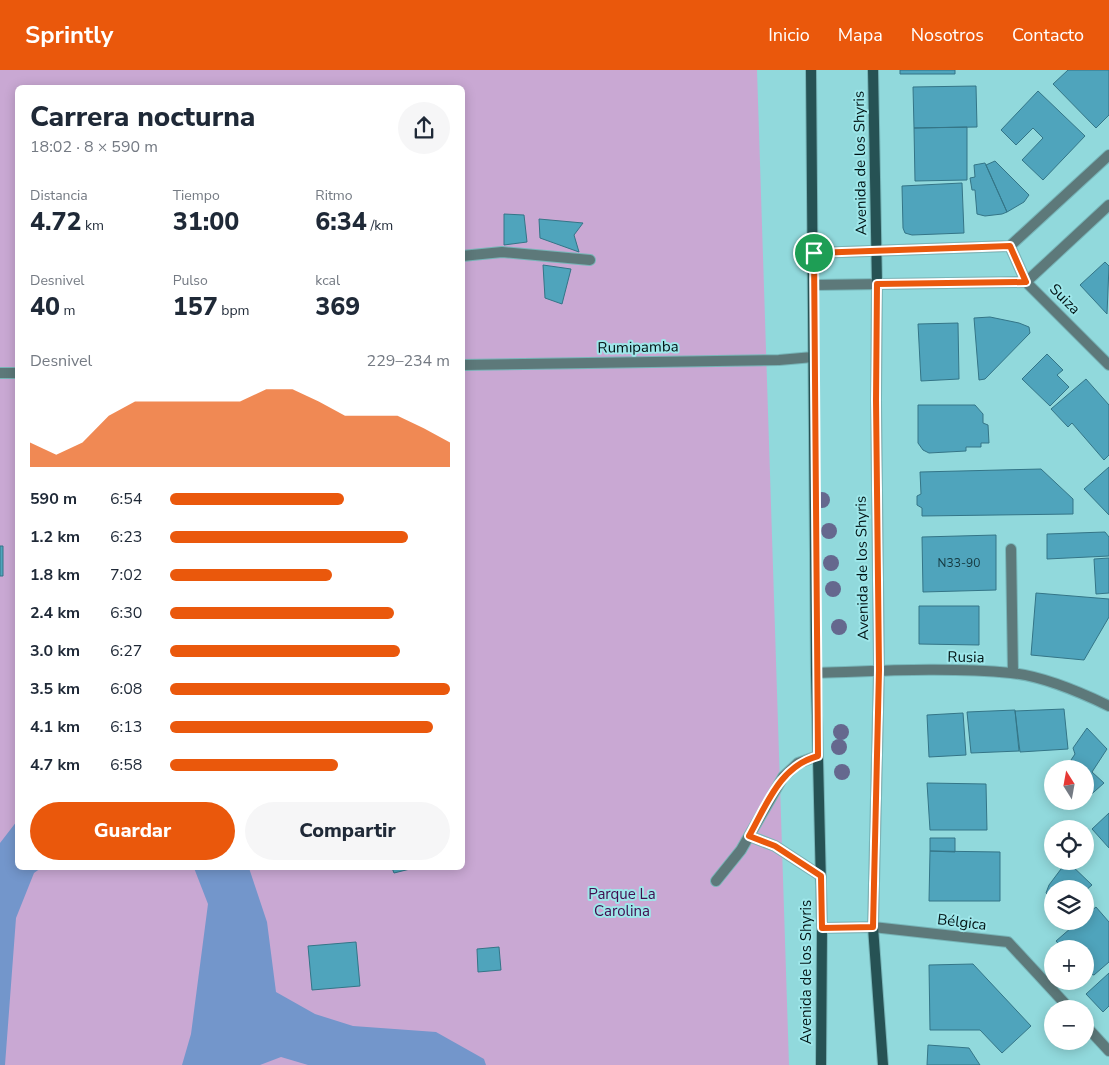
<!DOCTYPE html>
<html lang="es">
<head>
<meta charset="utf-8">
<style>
	:root { --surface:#fff; --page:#f6f6f7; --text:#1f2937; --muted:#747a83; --accent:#ea580c }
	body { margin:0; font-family:"Nunito Sans",sans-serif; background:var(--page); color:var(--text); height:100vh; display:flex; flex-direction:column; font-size:19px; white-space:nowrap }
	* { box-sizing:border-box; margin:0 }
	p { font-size:16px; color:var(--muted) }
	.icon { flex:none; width:28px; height:28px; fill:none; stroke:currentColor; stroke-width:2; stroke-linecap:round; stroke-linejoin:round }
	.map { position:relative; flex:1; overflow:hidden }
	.drawer { position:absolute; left:15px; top:15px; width:450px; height:785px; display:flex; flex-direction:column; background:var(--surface); border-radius:8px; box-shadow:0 2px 12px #0003 }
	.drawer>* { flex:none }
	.needle { width:32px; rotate:349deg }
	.controls { position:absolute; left:1044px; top:690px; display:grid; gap:10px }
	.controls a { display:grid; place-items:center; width:50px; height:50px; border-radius:50%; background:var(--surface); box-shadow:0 2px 12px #0003; font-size:25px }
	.pin { position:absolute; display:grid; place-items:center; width:42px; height:42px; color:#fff; margin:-21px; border:2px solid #fff; border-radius:50%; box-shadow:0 1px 5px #0007 }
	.round { display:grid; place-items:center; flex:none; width:52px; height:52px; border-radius:26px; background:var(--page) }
	.head { display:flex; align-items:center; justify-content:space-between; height:85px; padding:0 15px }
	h1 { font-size:28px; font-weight:800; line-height:38px }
	.metrics { display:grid; grid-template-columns:repeat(3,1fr); gap:8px; height:85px; padding:5px 15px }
	.metrics div { display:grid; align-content:center }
	.metrics b { font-size:25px; font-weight:800 }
	.metrics small { font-size:14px; font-weight:400 }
	.metrics p { font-size:14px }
	.chart { height:140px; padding:10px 15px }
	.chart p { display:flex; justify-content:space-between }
	.chart svg { width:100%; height:90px; margin-top:5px; fill:var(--accent); opacity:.7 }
	.action { display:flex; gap:10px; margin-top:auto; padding:10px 15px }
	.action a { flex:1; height:58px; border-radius:30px; background:var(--accent); color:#fff; font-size:20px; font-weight:800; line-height:58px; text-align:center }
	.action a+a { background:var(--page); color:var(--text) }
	ul { padding:0 15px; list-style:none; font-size:16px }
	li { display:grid; grid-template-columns:80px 60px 1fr; align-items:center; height:38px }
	li i { height:12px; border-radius:6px; background:var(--accent) }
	header { display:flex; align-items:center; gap:30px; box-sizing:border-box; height:70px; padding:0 25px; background:var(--accent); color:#fff }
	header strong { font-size:24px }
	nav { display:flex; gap:28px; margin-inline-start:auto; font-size:18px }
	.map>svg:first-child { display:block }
</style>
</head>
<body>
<header>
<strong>Sprintly</strong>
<nav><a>Inicio</a><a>Mapa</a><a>Nosotros</a><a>Contacto</a></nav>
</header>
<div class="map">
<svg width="1109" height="995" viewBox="0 0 1109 995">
	<rect width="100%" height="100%" fill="#91d9dc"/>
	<path fill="#c9a8d3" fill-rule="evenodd" d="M0 0H757L789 995H0ZM18 18H462V798H18Z"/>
	<path fill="#7396cb" d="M17 751 18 798H41L34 803 16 848 5 995H0V773Z
		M194 798H249L267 852 276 922 315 944 353 956 436 962 484 989 486 995H308L281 987 260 995H182L191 964 208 834Z"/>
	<path fill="#4fa4bc" stroke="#347587" d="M900 0H955V4H900Z
		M1068 0H1109V45L1096 58 1053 14Z
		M976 16 977 57 914 58 913 17Z
		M1038 21 1085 66 1043 110 1022 90 1043 68 1033 58 1016 75 1001 60Z
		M967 57V110L915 111 914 58Z
		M995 91 1029 125 1024 132 1007 142 986 95Z
		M985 93 1007 142 1002 144 985 146 977 144 975 120H972L970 108 975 107 974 95Z
		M962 113 964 163 912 165 905 163 903 158 902 116Z
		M504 144 524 145 527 172 504 175Z
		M539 149 583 153 574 165 579 182 540 168Z
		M1105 192 1109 196 1107 244 1080 215Z
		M543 195 571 199 562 234 545 228Z
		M990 247 1019 253 1029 257 1030 263 985 309 979 310 974 248Z
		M958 253 959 309 921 311 918 254Z
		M1047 284 1063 300 1057 305 1069 317 1050 336 1022 309Z
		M1086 309 1109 335V385L1104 390 1072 353 1068 357 1051 339Z
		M918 335H975L983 344V353L988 355 989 373H981V377H966V381L929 383 923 380 918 373Z
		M1109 397V445L1084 419Z
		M1041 399 1073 429V444L922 446V438L917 435V426L921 424 920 402Z
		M1105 462 1109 467V486L1047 489V464Z
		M996 465V520L923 522 922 467Z
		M0 476H3V506H0Z
		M1109 488V523L1096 524 1094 489Z
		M1036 523 1109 529V547L1084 590 1031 585Z
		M919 536H979V575L919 574Z
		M1064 639 1068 679 1020 682 1015 641Z
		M1015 640 1019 681 971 683 967 642Z
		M963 643 966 685 929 687 927 645Z
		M1087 658 1107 679 1092 702 1104 713 1085 730V699H1071L1074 695 1071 690 1075 684 1073 678Z
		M927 713 986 714 987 760H930Z
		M1109 743V778L1092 759Z
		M930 768H955V782L930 781Z
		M930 781 1000 782V831H929Z
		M1067 791 1092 815 1085 821V819H1052V829L1046 823 1049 815Z
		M392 798H414L394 803Z
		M1096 837 1109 852V892L1094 905 1085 903V879H1063L1056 871 1079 851H1085V846Z
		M356 872 360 916 312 920 308 876Z
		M499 877 501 900 478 902 477 879Z
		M973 894 1031 956 1002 983 980 960H930L929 895Z
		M1109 903V936L1103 942 1086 924Z
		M928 975 969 978 980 995H927Z"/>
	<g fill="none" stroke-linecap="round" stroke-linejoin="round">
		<defs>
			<path id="service" d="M462 186 502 182 590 190
				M462 295 779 290 813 287
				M0 303H18
				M1011 479 1013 603
				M749 766 775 776 821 806
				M716 811 741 780 783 707 798 693 818 686"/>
			<path id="minor" d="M1010 176 1026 212 1109 295
				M816 603C879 601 948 597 1011 603 1043 606 1080 622 1109 636
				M822 858 873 857 1008 872 1070 939
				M1085 955 1109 981"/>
			<path id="tertiary" d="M814 183 1010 176 1109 85
				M814 215 1026 212 1109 135"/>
			<path id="secondary" d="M811 0 816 603 822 858 821 995
				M873 0 877 214 876 330 879 599 873 857 883 995"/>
		</defs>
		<use href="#service" stroke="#77b5b8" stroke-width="12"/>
		<use href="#minor" stroke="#77b5b8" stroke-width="12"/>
		<use href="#tertiary" stroke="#77b5b8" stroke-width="12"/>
		<use href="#secondary" stroke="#77b5b8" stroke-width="12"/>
		<use href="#service" stroke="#5d797a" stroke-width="10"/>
		<use href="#minor" stroke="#5d797a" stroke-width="10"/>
		<use href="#tertiary" stroke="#5d797a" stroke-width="10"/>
		<use href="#secondary" stroke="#265254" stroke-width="10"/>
	</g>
	<g fill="#65688e">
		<circle cx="822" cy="430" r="8"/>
		<circle cx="829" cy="461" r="8"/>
		<circle cx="831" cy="493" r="8"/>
		<circle cx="833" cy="519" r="8"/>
		<circle cx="839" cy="557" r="8"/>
		<circle cx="841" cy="662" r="8"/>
		<circle cx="839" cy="677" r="8"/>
		<circle cx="842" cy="702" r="8"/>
	</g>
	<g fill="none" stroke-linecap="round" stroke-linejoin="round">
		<defs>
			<path id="route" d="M1010 176 1026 212 877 214 876 330 879 600 873 857 822 858 821 806 775 776 749 766C767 734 780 696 818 686L814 183Z"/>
		</defs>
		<use href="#route" stroke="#fff" stroke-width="10"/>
		<use href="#route" stroke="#ea580c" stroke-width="6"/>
	</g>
	<g text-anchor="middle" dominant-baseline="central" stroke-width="4" stroke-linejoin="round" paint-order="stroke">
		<g font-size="12" fill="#14373e">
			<text x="959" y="493">N33-90</text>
		</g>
		<g font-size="15" fill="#001314" stroke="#9ee6e9">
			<text transform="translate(860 93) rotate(-91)">Avenida de los Shyris</text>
			<text transform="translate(1065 229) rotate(45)">Suiza</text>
			<text transform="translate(638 277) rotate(-1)">Rumipamba</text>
			<text transform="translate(862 498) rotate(-91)">Avenida de los Shyris</text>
			<text transform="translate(966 587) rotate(1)">Rusia</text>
			<text transform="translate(962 852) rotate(7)">Bélgica</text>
			<text transform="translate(806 902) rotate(-90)">Avenida de los Shyris</text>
		</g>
		<g font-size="15" fill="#410c4e" stroke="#9ee6e9">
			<text x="622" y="824">Parque La<tspan x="622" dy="17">Carolina</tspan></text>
		</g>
	</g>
</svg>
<div class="controls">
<a><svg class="needle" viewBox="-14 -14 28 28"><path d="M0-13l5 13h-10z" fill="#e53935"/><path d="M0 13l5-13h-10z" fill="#747a83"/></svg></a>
<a><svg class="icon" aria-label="locate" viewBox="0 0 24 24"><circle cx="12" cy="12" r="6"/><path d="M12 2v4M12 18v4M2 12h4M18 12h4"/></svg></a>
<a><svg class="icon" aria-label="layers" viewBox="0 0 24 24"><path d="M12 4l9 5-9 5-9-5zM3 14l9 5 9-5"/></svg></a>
<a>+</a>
<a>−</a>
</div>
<div class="pin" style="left:814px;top:183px;background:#1e9e55"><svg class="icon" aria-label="arrive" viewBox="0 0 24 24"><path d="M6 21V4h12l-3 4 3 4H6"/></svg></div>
<section class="drawer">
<div class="head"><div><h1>Carrera nocturna</h1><p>18:02 · 8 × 590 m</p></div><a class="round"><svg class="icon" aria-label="share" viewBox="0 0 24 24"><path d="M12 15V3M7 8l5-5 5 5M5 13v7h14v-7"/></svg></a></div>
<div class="metrics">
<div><p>Distancia</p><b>4.72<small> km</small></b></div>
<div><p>Tiempo</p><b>31:00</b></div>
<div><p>Ritmo</p><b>6:34<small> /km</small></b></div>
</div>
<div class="metrics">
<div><p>Desnivel</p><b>40<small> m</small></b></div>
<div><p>Pulso</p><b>157<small> bpm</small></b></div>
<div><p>kcal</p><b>369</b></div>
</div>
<div class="chart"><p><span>Desnivel</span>229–234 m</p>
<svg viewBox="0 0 160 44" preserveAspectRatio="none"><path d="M0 44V32L10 38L20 32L30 19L40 12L50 12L60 12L70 12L80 12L90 6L100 6L110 12L120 19L130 19L140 19L150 25L160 32V44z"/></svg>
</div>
<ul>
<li><b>590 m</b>6:54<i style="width:62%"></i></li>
<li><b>1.2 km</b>6:23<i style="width:85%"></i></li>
<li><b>1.8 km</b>7:02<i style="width:58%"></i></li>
<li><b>2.4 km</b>6:30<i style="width:80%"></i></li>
<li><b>3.0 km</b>6:27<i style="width:82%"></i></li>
<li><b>3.5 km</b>6:08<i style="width:100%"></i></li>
<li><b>4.1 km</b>6:13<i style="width:94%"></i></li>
<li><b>4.7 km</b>6:58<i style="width:60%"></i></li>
</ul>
<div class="action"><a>Guardar</a><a>Compartir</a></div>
</section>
</div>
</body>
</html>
